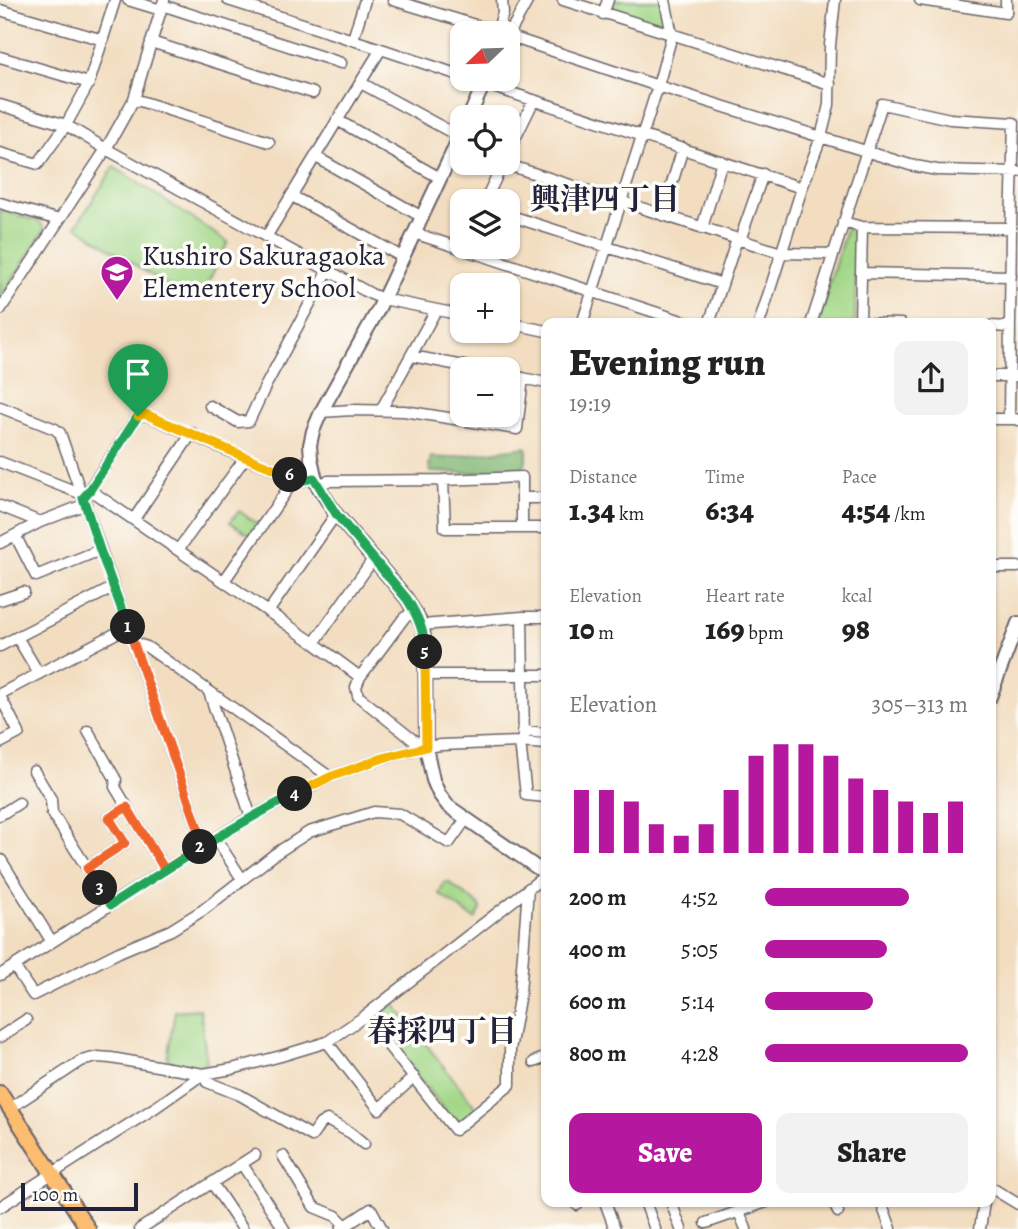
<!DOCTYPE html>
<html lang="en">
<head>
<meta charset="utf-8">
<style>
	:root { --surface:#fff; --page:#f2f2f2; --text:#222; --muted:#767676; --accent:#b5179e }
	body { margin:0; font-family:Alegreya,"Noto Serif JP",serif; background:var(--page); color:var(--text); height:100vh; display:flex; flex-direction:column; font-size:26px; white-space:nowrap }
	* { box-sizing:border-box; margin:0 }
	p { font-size:23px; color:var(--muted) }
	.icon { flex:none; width:38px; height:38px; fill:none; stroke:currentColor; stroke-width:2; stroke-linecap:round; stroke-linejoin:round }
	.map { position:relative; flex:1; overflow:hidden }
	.drawer { position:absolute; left:541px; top:318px; width:455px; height:889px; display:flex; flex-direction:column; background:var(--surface); border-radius:14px; box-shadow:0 2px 5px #0004 }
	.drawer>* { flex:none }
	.needle { width:46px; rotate:247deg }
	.tools { position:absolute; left:450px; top:21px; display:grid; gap:14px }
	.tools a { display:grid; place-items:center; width:70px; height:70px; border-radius:14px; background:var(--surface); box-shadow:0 2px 5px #0004; font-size:35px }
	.scale { position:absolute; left:21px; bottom:18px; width:117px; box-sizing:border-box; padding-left:7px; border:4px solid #22223b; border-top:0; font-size:19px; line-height:24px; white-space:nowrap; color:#22223b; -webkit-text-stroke:5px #fdfcf7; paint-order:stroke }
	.pin { position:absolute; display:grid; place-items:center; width:60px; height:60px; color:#fff; margin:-72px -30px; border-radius:50% 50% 50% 0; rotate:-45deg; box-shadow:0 0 7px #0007 }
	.pin .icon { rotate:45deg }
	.km { position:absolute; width:35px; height:35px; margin:-18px; border-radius:50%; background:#222; color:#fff; font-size:19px; line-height:35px; text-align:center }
	.round { display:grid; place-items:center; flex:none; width:74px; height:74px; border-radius:14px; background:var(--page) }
	.overview { display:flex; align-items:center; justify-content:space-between; height:119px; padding:0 28px }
	h1 { font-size:38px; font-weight:800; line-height:52px }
	.stats { display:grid; grid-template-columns:repeat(3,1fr); gap:10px; height:119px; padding:7px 28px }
	.stats div { display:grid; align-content:center }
	.stats b { font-size:30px; font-weight:800 }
	.stats small { font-size:19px; font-weight:400 }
	.stats p { font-size:19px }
	.chart { height:196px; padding:14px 28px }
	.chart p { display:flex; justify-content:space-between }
	.chart svg { width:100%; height:126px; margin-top:7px; stroke:var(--accent); stroke-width:6 }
	.primary-button { display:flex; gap:14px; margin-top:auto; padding:14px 28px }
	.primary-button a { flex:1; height:80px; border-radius:14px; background:var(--accent); color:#fff; font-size:28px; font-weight:800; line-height:80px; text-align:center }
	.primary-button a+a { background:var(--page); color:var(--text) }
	ul { padding:0 28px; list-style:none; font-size:23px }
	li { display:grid; grid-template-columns:112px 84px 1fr; align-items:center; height:52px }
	li i { height:18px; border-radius:9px; background:var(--accent) }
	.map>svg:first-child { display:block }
</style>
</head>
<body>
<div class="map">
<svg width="1018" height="1229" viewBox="0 0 1018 1229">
	<rect width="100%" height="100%" fill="#fdfcf7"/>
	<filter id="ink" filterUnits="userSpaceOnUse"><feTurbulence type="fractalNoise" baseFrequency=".0143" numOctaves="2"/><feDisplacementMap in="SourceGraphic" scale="14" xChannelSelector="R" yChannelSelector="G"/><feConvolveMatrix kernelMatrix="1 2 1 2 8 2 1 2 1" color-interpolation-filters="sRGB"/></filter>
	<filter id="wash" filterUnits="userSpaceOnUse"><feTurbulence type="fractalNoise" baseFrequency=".00686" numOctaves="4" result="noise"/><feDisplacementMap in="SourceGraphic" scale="28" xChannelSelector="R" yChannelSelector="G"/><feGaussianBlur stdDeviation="1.57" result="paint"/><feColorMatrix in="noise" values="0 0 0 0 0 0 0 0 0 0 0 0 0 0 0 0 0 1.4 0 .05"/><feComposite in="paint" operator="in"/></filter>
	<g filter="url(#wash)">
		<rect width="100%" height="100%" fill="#f2ddc0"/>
		<path fill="#a3d788" stroke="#627c62" stroke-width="2" d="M612 0H662L666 25 662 29 609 11Z
			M114 167 228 242 200 299 166 285 76 226Z
			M0 210 39 221 45 229 0 299Z
			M852 228 857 231 855 324H817L846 229Z
			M239 511 259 525 251 536 230 522Z
			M448 882 479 905 481 909 475 919 439 894 444 883Z
			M393 1002 477 1109 459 1123H454L375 1021V1016Z
			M200 1009 207 1064C197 1068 176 1066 167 1059L175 1011Z"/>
		<path fill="#82b874" stroke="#526d58" stroke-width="2" d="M526 447C529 457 526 463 520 471L468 473 431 472 429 466 431 457 447 458Z"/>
	</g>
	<g filter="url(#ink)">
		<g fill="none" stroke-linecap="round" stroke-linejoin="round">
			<defs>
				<path id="minor" d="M128 0 161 10
					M228 0 381 49 462 76
					M393 0 501 33
					M563 0 830 84
					M920 0 1006 13V0
					M162 5 341 63
					M0 10 103 40
					M603 14 608 0
					M497 32 503 13 502 0
					M508 36 658 86 910 165 937 170 1018 172
					M508 36 528 0
					M353 39 365 0
					M151 42 313 93
					M0 57 89 83
					M469 79 802 188
					M361 83 460 137
					M134 99 269 142
					M0 105 66 125 106 149 371 294 383 299 462 315
					M337 120 440 178
					M0 153 38 164 66 125 89 83 115 0
					M508 153 534 100
					M316 157 422 217
					M502 163 781 253 833 254
					M292 196 402 257
					M485 201 503 163
					M0 203 59 220
					M508 215 722 284
					M662 215 683 148
					M843 222 862 227 1011 228
					M702 228 722 161
					M414 233 691 324
					M266 237 381 49
					M740 240 763 174
					M861 273 1011 276
					M0 310 106 149 134 99 164 0
					M508 323 546 331
					M860 323 901 324
					M582 324 658 86 672 35 665 0
					M709 324 737 239
					M759 324 802 188 821 137 829 105 830 45 835 0
					M811 324 882 104 950 119 1014 123 1011 228 1009 419
					M860 324 862 227
					M990 326 1010 327
					M412 356 479 369
					M508 375 546 383
					M990 376H1018
					M210 406 238 422 249 421 265 387 328 270
					M0 407 55 429 60 433 204 845
					M381 410 436 310
					M321 412 352 410 404 411 517 429 523 378
					M990 419H1015L1018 420
					M0 462 82 494
					M443 480 445 528H546
					M317 485 328 481 443 480 522 477V528
					M90 490 314 643 360 677
					M87 493 138 416 144 414 245 458 304 480 315 478
					M522 498H546
					M0 506 40 522
					M134 519 192 433
					M15 535 36 576 100 550
					M0 543 40 522 86 504
					M178 550 245 458
					M990 567H1018
					M224 581 296 477
					M0 600 24 592
					M415 611 404 618 360 677 356 687 358 696 412 739 426 747
					M268 612 336 514
					M522 617 524 742
					M422 625 522 617H546
					M17 637 39 674
					M134 643 147 647 330 777
					M314 643 374 558
					M0 646 114 587
					M425 675H546
					M209 692 251 817
					M0 694 128 627
					M0 696 19 733 0 743
					M88 731 116 780 115 787 165 870
					M523 731 546 733
					M520 742 526 795 546 797
					M34 771 51 799 52 813 87 868 125 843 109 818 127 807
					M0 815 19 803
					M216 839 242 879
					M1 860 52 942
					M87 868 111 905
					M14 966 33 995 119 952 171 930 203 910 275 854 309 832 374 812 400 814 449 843 466 819
					M0 975 204 845 251 817 330 777 383 758 426 747 441 745 520 742 546 744
					M365 1016 455 1130 510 1085V1050L520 993 528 889
					M0 1037 26 1020
					M327 1042 379 1109 414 1077
					M534 1062 546 1057
					M10 1108 81 1061 97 1057 111 1058 203 1074 232 1069 281 1056 327 1042 365 1016 546 875
					M283 1156 314 1207 336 1216 345 1225
					M242 1164 284 1229
					M212 1183 243 1229
					M990 1187 1018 1204
					M576 1202 577 1205
					M605 1202 615 1229
					M645 1202 655 1229
					M671 1202 681 1229
					M834 1202 838 1212
					M881 1202 891 1229
					M0 1207 156 1107 203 1074 207 1082 240 1095 312 1136 320 1124 327 1120 351 1133 364 1144
					M739 1212 746 1229
					M706 1223 766 1202
					M140 1229 255 1155
					M341 1229 371 1209 382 1229
					M980 1229 984 1202"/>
				<path id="tertiary" d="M469 117 486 79
					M462 132 378 310 321 412 313 431 310 445 311 458 317 485 336 514 407 599 422 625 425 643 426 747 433 780 439 794 448 806 546 874
					M990 697 1018 623"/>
				<path id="primary" d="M0 1093 88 1229"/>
			</defs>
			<use href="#minor" stroke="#6b636a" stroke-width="13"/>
			<use href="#tertiary" stroke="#6b636a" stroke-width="16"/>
			<use href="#primary" stroke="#6b636a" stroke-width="18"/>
			<use href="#minor" stroke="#fff" stroke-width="10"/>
			<use href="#tertiary" stroke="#fff" stroke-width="12"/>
			<use href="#primary" stroke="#fcbd6f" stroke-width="14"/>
		</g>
	</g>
	<g fill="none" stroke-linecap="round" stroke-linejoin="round" filter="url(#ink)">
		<defs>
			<path id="split-1" d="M128 627 100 550 83 498 90 490 138 416"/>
			<path id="split-2" d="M128 627 204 845 200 847"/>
			<path id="split-3" d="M100 888 87 868 125 843 109 818 127 807 165 870 200 847"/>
			<path id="split-4" d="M100 888 111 905C171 866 231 827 295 794"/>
			<path id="split-5" d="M295 794 330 777 383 758 426 747 425 652"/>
			<path id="split-6" d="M290 475 304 480 314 478 336 514 407 599C418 616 425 632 425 652"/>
			<path id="split-7" d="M138 416 145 414 245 457 290 475"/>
		</defs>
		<use href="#split-1" stroke="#fff" stroke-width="14"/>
		<use href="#split-2" stroke="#fff" stroke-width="14"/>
		<use href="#split-3" stroke="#fff" stroke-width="14"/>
		<use href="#split-4" stroke="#fff" stroke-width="14"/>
		<use href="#split-5" stroke="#fff" stroke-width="14"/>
		<use href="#split-6" stroke="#fff" stroke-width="14"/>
		<use href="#split-7" stroke="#fff" stroke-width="14"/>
		<use href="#split-1" stroke="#22a559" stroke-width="9"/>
		<use href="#split-2" stroke="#f0652b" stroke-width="9"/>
		<use href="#split-3" stroke="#f0652b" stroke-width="9"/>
		<use href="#split-4" stroke="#22a559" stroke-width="9"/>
		<use href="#split-5" stroke="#f5b400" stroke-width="9"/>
		<use href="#split-6" stroke="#22a559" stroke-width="9"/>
		<use href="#split-7" stroke="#f5b400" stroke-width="9"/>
	</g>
	<defs>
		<symbol id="school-pin" viewBox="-11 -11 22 30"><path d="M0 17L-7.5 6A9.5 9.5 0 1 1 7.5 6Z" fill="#b5179e" stroke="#fdfcf7"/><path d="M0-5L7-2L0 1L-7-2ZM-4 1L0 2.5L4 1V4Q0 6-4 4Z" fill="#fff"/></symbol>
	</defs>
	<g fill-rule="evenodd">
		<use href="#school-pin" x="98" y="253" width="38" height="52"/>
	</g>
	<g text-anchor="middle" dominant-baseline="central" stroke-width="7" stroke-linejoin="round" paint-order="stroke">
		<g font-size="28" fill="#22223b" stroke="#fdfcf7" text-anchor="start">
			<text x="142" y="256">Kushiro Sakuragaoka<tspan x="142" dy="32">Elementery School</tspan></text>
		</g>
		<g font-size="30" font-weight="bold" fill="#22223b" stroke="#fdfcf7">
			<text x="605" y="199">興津四丁目</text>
			<text x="442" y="1031">春採四丁目</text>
		</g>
	</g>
</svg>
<div class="tools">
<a><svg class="needle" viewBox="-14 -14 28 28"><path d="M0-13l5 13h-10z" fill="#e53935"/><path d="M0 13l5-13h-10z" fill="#767676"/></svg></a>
<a><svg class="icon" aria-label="locate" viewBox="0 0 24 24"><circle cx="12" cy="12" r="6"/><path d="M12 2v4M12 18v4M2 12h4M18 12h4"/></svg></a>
<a><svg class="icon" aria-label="layers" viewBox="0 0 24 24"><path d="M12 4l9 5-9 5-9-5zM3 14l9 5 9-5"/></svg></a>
<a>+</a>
<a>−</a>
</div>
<div class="scale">100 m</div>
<div class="pin" style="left:138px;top:416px;background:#1e9e55"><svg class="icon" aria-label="arrive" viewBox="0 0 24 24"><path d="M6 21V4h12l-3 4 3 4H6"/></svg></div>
<b class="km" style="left:128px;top:627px">1</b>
<b class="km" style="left:200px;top:847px">2</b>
<b class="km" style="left:100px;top:888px">3</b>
<b class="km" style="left:295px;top:794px">4</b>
<b class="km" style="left:425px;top:652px">5</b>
<b class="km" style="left:290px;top:475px">6</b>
<section class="drawer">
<div class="overview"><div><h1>Evening run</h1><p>19:19</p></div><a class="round"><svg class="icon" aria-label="share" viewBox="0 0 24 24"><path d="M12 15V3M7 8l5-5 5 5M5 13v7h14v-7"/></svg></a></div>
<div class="stats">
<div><p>Distance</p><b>1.34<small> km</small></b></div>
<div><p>Time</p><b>6:34</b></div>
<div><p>Pace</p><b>4:54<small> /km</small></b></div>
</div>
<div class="stats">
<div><p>Elevation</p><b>10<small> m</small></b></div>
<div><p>Heart rate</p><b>169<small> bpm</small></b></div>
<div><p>kcal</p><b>98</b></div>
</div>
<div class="chart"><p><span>Elevation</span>305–313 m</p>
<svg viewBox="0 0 160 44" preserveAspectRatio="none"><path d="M5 44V22M15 44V22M25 44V26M35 44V34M45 44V38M55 44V34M65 44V22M75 44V10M85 44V6M95 44V6M105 44V10M115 44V18M125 44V22M135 44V26M145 44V30M155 44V26"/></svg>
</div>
<ul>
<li><b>200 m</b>4:52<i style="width:71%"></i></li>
<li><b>400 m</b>5:05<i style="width:60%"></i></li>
<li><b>600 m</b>5:14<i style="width:53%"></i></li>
<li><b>800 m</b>4:28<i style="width:100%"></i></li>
</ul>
<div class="primary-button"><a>Save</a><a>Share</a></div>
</section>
</div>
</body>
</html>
